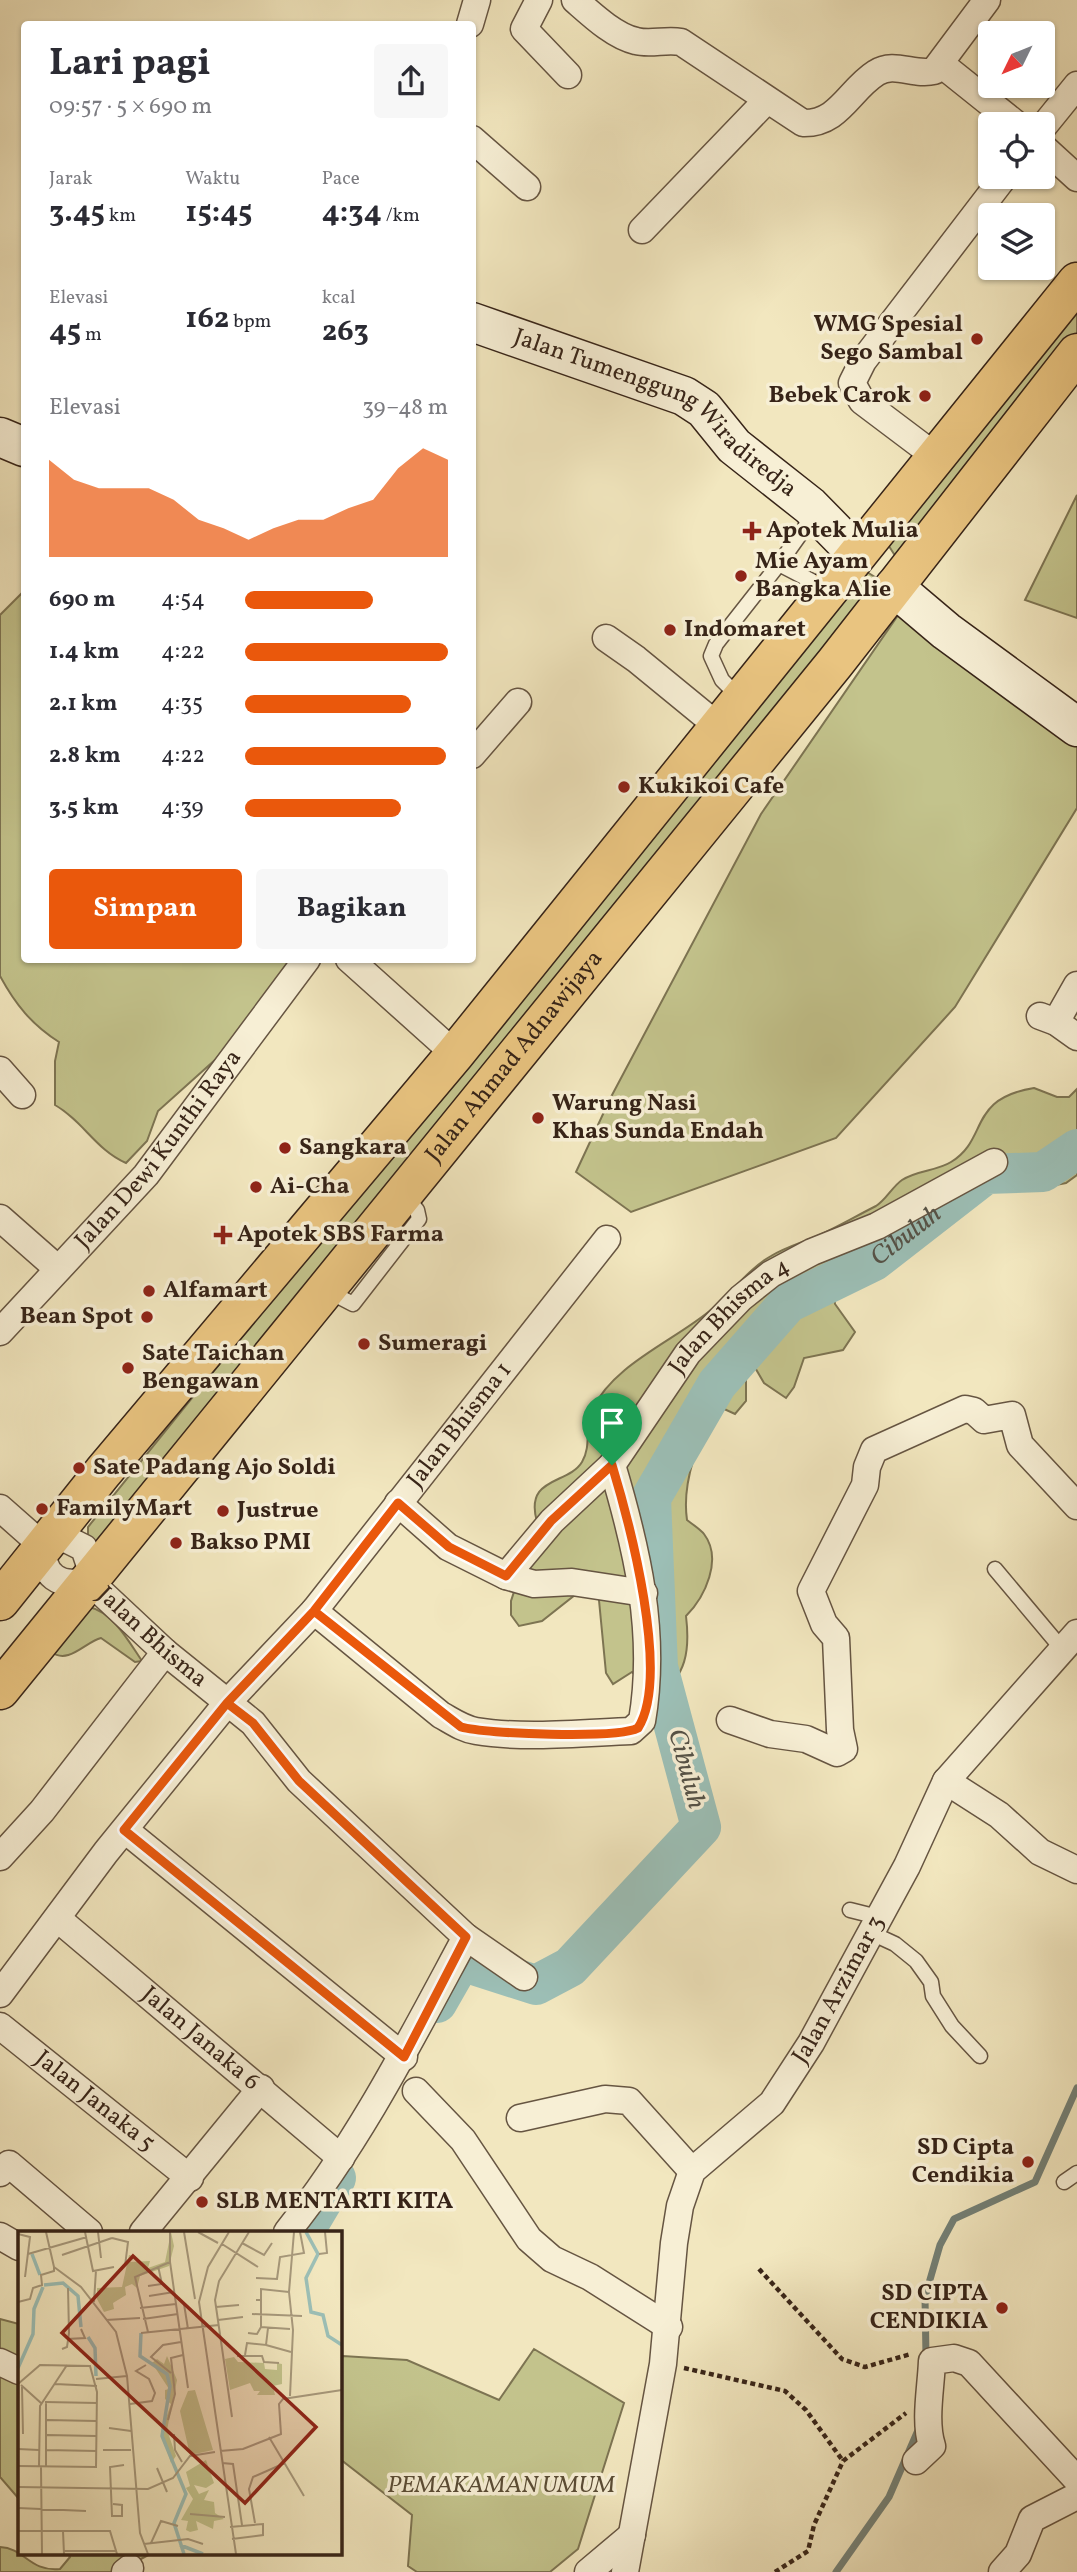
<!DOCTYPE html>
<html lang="id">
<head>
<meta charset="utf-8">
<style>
	:root { --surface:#fff; --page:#f7f7f7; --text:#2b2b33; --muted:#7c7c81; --accent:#ea580c }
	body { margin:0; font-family:Vollkorn,serif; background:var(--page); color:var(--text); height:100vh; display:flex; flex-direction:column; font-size:26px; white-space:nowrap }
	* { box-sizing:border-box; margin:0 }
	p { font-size:23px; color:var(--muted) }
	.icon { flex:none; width:38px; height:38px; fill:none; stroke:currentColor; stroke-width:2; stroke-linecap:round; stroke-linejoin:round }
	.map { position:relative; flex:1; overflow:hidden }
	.sheet { position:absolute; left:21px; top:21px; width:455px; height:942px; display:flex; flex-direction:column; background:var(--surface); border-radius:7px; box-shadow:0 2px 5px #0004 }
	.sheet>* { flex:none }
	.needle { width:46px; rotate:227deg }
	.tools { position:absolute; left:978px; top:21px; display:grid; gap:14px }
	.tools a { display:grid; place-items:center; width:77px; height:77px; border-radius:7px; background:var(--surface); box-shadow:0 2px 5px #0004; font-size:35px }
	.pin { position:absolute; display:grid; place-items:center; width:60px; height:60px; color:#fff; margin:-72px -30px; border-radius:50% 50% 50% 0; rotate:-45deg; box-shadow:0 0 7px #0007 }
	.pin .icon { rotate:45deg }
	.round { display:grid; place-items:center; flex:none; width:74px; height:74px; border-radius:7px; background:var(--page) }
	.head { display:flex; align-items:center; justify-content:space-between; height:119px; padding:0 28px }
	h1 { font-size:38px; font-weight:700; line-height:52px }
	.metrics { display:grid; grid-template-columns:repeat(3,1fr); gap:10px; height:119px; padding:7px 28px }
	.metrics div { display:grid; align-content:center }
	.metrics b { font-size:30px; font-weight:700 }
	.metrics small { font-size:19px; font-weight:400 }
	.metrics p { font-size:19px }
	.chart { height:196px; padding:14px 28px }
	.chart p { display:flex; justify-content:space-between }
	.chart svg { width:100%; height:126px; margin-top:7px; fill:var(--accent); opacity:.7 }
	.cta { display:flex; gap:14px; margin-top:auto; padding:14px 28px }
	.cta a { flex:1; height:80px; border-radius:7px; background:var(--accent); color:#fff; font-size:28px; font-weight:700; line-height:80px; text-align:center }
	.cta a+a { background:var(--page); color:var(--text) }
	ul { padding:0 28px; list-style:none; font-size:23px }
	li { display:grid; grid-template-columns:112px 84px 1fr; align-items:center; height:52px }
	li i { height:18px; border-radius:9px; background:var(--accent) }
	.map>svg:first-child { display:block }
</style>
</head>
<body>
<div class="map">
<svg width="1077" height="2572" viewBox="0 0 1077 2572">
	<rect width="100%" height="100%" fill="#f2e7bf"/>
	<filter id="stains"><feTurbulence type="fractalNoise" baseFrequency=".00286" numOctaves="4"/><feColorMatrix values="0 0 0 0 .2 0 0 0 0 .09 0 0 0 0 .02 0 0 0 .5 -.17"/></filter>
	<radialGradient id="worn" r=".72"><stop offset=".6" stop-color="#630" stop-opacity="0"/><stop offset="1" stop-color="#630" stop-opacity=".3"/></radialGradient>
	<path fill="#c3c38c" stroke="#7d7452" stroke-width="2" d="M1077 302V334L909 546 902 554H894L887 543Z
		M1077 495V618L1025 600Z
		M867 572 878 579 106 1550 88 1540V1527L853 578Z
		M24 591V959H302L216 1059 158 1111 147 1141 126 1163C96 1150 83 1121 55 1105V1061L59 1042C32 1025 15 1004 0 976V615Z
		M901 611 1077 738V808L955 1007 836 1138 631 1212 576 1172 611 1097 761 814Z
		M1034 1088 1057 1097H1069L1077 1089V1175L1066 1183 1051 1186 1039 1164 1006 1161 909 1218 918 1240 876 1255 851 1251 824 1277 833 1287 835 1304 855 1332 843 1350 804 1358 794 1387 786 1398 764 1383 746 1352V1401L735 1414 722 1408C697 1431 682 1486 687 1520 692 1524 700 1529 704 1534 723 1559 705 1597 686 1616 690 1649 687 1678 656 1696L632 1672 613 1684 606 1673 598 1590 575 1595 542 1621 519 1626 511 1615V1601L537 1522C524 1476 568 1485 582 1462 592 1445 584 1427 592 1410 613 1364 676 1340 712 1309 732 1293 748 1269 771 1256 784 1248 800 1243 815 1237 836 1228 856 1216 876 1206 886 1200 892 1187 902 1180 917 1170 937 1171 951 1162 989 1139 967 1099 1034 1088Z
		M89 1607C113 1612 129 1642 142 1661L135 1662 101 1638C85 1642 69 1665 51 1652Z
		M0 2319 19 2324V2499L0 2477Z
		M534 2349 624 2403 578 2549 550 2572H417L408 2566 412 2515 340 2459V2361L343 2356 407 2360 499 2400Z
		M0 2547C25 2548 29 2572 60 2569L70 2557 68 2553H152L117 2572H0Z"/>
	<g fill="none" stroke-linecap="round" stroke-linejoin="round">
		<path stroke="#748177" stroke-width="7" d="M926 2357 925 2297 940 2245 954 2219 1035 2182 1077 2088
			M836 2572 889 2497 919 2428"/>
		<g stroke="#9cbfb6" stroke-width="40">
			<path id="s1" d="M437 2003 461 1961 536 1985 570 1967 701 1827 658 1667 651 1498 717 1384 788 1303 874 1261 986 1174 1043 1172 1077 1149"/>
			<path d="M304 2232 336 2178"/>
		</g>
		<defs>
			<path id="lane" d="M779 564 806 526 809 511
				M740 698 722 680 711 656 716 644 779 564 827 589
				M326 1290 353 1304 419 1219 417 1210 405 1195
				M995 1569 1063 1650
				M850 1910 878 1917
				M869 1932 895 1944 916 1961 931 1982 933 1996 952 2026 980 2056
				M1064 2182 1077 2173"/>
			<g id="street">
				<path d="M539 0 524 29 568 75"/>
				<path d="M575 0C591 14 614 36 636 41 651 45 665 39 681 42L803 123C839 124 849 90 876 73 894 61 914 76 934 71L987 0"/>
				<path d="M470 24 477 0"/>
				<path d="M941 64 1016 124"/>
				<path d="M1043 127 1077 85"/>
				<path d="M472 139 527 187"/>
				<path d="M1043 147 1077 178"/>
				<path d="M642 230 766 101"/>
				<path d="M935 456 862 401 852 383 863 361 1004 177"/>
				<path d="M606 638 636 659 719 727"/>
				<path d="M472 755 518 702"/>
				<path d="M349 959 455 1054"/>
				<path d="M1040 1016 1056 1022 1077 1037"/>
				<path d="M1056 1022 1077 985"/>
				<path d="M0 1070 22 1095"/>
				<path d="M0 1218 58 1269"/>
				<path id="s2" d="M0 1332 146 1175 307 959"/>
				<path id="s3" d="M398 1503 448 1547 506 1576 552 1521 612 1465 688 1353 741 1298 771 1274 812 1252 877 1226 994 1162"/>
				<path d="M0 1508 43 1546"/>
				<path d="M43 1546 64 1538 84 1548 91 1569 88 1580"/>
				<path d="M43 1546C41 1575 60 1589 88 1580"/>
				<path d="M506 1576 534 1584 572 1582 644 1593"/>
				<path id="s4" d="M88 1580 165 1652 253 1723 299 1781 466 1937 524 1977"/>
				<path d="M314 1611 441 1715C452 1721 463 1729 476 1731 524 1739 583 1733 631 1731L642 1721C657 1633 637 1549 612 1465"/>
				<path d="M730 1720 770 1734 806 1739 837 1753 844 1749 840 1730 836 1638 824 1624 811 1591 865 1485 867 1467 874 1450 965 1409 974 1411 984 1420 1012 1415 1020 1445 1077 1506"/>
				<path d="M946 1781 999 1815 1040 1852 1077 1870"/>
				<path d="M125 1830 404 2057"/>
				<path d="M0 1857 42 1811 165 1652"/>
				<path id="s5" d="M58 1919 341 2158"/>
				<path id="s6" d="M0 1994 106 1852 227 1703 314 1611 607 1239"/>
				<path id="s7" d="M0 2026 190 2178"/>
				<path d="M416 2091 463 2140 529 2239 552 2259 590 2277 669 2327"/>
				<path d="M520 2118 605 2099 629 2101 692 2171"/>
				<path d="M0 2173 9 2164 89 2232"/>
				<path d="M143 2232 261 2088"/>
				<path d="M287 2232C359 2142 411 2039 466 1937"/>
				<path d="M0 2236 19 2247"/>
				<path d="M0 2362 19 2371"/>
				<path d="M916 2461 932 2446C924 2421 931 2388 932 2361L954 2358 969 2363 1077 2480"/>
				<path d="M125 2572 130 2568"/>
				<path d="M588 2572 632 2535"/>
				<path id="s8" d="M625 2572 663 2364 674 2243 680 2206 692 2171 772 2103 811 2043 907 1866 946 1781 1077 1633"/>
				<path d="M1002 2572 1018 2554 1032 2519 1077 2496"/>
			</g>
			<g id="secondary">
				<path id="s9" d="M472 322 684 396 704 409 734 446 810 506 857 554"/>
				<path d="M0 437 24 447"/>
				<path d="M894 587 946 631 1077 727"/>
			</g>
			<g id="primary">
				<path d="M0 1601 103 1472 455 1054 1077 282"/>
				<path id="s10" d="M0 1690 835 663 1077 353"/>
			</g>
		</defs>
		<use href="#lane" stroke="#665542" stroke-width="17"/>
		<use href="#street" stroke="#665542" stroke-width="29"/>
		<use href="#secondary" stroke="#372418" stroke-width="41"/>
		<use href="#primary" stroke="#372418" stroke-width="41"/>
		<path stroke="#372418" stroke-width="4.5" stroke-dasharray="5 3.5" stroke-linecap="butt" d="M759 2269 842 2359 865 2367 911 2354
			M684 2368 785 2391 806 2410 843 2461
			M775 2572 808 2551 814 2525 843 2461 906 2413"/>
		<use href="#lane" stroke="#f7efd5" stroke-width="14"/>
		<use href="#street" stroke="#f7efd5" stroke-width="26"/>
		<use href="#secondary" stroke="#f7efd5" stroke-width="38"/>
		<use href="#primary" stroke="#e9c480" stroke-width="38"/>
	</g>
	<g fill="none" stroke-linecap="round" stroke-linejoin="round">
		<defs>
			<path id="route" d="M612 1465 551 1521 506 1576 449 1547 398 1503 314 1611 227 1703 124 1830 404 2057 466 1937 299 1781 253 1723 227 1703 314 1611 461 1727C486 1734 617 1739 638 1728 671 1676 629 1521 612 1465"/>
		</defs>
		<use href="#route" stroke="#fff" stroke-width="14"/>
		<use href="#route" stroke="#ea580c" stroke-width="9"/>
	</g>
	<g fill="#8f2418" stroke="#f7efd5" stroke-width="2.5">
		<circle cx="977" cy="339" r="7"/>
		<circle cx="925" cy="396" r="7"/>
		<path d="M748.5 520.5h7v7h7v7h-7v7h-7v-7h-7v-7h7z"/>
		<circle cx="741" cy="576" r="7"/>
		<circle cx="670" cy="630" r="7"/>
		<circle cx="624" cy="787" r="7"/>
		<circle cx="538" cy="1118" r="7"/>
		<circle cx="285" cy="1148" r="7"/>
		<circle cx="256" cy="1187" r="7"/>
		<path d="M219.5 1224.5h7v7h7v7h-7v7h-7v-7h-7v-7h7z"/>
		<circle cx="149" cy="1291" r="7"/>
		<circle cx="147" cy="1317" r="7"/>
		<circle cx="364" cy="1344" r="7"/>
		<circle cx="128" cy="1368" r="7"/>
		<circle cx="79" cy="1468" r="7"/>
		<circle cx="42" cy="1509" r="7"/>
		<circle cx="223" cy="1511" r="7"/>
		<circle cx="176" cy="1543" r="7"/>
		<circle cx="1028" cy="2162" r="7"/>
		<circle cx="202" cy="2202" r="7"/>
		<circle cx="1002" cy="2308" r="7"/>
	</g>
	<g text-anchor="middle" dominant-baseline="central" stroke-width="7" stroke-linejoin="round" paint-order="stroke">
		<g font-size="24" font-weight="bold" fill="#372418" stroke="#f7efd5" text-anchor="start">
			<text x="963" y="325" text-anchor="end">WMG Spesial<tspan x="963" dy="28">Sego Sambal</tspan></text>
			<text x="911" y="396" text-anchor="end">Bebek Carok</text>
			<text x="766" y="531">Apotek Mulia</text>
			<text x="755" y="562">Mie Ayam<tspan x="755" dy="28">Bangka Alie</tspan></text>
			<text x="684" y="630">Indomaret</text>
			<text x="638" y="787">Kukikoi Cafe</text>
			<text x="552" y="1104">Warung Nasi<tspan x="552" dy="28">Khas Sunda Endah</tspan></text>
			<text x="299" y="1148">Sangkara</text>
			<text x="270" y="1187">Ai-Cha</text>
			<text x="237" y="1235">Apotek SBS Farma</text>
			<text x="163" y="1291">Alfamart</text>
			<text x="133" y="1317" text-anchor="end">Bean Spot</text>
			<text x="378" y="1344">Sumeragi</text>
			<text x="142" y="1354">Sate Taichan<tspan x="142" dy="28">Bengawan</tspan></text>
			<text x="93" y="1468">Sate Padang Ajo Soldi</text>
			<text x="56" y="1509">FamilyMart</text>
			<text x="237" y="1511">Justrue</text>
			<text x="190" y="1543">Bakso PMI</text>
			<text x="1014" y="2148" text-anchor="end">SD Cipta<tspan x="1014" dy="28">Cendikia</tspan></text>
			<text x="216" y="2202">SLB MENTARTI KITA</text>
			<text x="988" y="2294" text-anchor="end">SD CIPTA<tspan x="988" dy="28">CENDIKIA</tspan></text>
		</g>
		<g font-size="24" fill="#372418" stroke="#f7efd5">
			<text stroke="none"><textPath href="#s9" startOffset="208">Jalan Tumenggung Wiradiredja</textPath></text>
			<text stroke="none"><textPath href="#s10" startOffset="816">Jalan Ahmad Adnawijaya</textPath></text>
			<text stroke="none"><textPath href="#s2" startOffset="242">Jalan Dewi Kunthi Raya</textPath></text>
			<text stroke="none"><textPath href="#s3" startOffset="476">Jalan Bhisma 4</textPath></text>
			<text stroke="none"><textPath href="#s6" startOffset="732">Jalan Bhisma 1</textPath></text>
			<text stroke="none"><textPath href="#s4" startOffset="86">Jalan Bhisma</textPath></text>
			<text stroke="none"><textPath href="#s8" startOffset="644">Jalan Arzimar 3</textPath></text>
			<text stroke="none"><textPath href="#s5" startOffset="186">Jalan Janaka 6</textPath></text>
			<text stroke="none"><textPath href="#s7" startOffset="121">Jalan Janaka 5</textPath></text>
		</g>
		<g font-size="24" font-style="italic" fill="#5a4c35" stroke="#f7efd5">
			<text x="501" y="2486">PEMAKAMAN UMUM</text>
		</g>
		<g font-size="26" font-style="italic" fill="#555247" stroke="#f7efd5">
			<text stroke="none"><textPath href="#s1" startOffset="1068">Cibuluh</textPath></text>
			<text transform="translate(686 1769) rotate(75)">Cibuluh</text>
		</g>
	</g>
	<g transform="translate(18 2231)">
		<rect width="324" height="324" fill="#f2e7bf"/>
		<path d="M153 1 156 15 151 35 122 45 119 57 114 53 107 56 108 64 95 72 96 78 86 81 79 68V57L104 56 111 24 118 25 112 31 132 30 130 37 147 31ZM149 125 159 149 149 199 158 225 153 232 143 201 153 173 147 168V159L151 158 134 132 139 128 146 133ZM216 126 220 131 246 132 247 138 259 139V132L264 133V153L255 155 257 164H239L242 160H236L232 152 212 159 207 128ZM177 159 195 219 172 224 162 180 170 160ZM188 229 196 252 188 257 176 254 181 263 191 259 186 269 196 271 197 282 206 288 196 290 195 298 178 290 180 299 172 301 168 299 170 290 163 289 175 268 168 257 172 255 168 241Z" fill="#c3c38c"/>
		<path fill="none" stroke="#9cbfb6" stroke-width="3.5" d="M288 1 300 23 288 47 293 81 305 84 310 105 324 114M14 23 22 44M26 54 45 52 60 65 63 96M123 102 122 125 149 143 152 155 144 205 168 263 156 292 166 323M70 106 77 117 78 145M0 137 15 103 16 78 25 56M162 314 185 323"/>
		<path fill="none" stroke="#a7997c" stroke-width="2" d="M28 1 36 36 63 56 98 101 109 145 122 302 130 323M67 1 75 40 96 36M80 1 83 27M152 1V31L170 157M166 1 177 68M180 1 200 12M211 1 190 36 181 71 218 323M0 3 12 6 7 46M94 7 110 11 107 35M224 12 246 24 254 12M204 13 240 36M10 23 69 6M301 23 309 22 307 1M44 24 94 7M238 47 259 48 262 26 286 22 282 1M130 55 144 53 140 35M131 65 156 61M238 69H243V96M243 69V58L271 61M0 71 12 68 15 57 24 54 23 44 36 40V36M76 71 78 39M166 73 170 98M198 76 221 74M122 77 158 73M234 83 284 85M125 88 160 83M88 89 122 87M200 89 225 86M130 101 117 46 152 31M123 102 201 94M230 102 239 103 243 96 272 98M49 108 67 107 63 98M248 114 273 121M44 118 49 116 51 102 50 57M227 124 229 112 248 114 250 97M219 125H244L246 131 261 132M153 142 133 126 145 114 163 111M78 148 109 145M0 153 22 134 72 135 79 161 78 236 0 235M37 153 79 155M3 154 23 172M4 156 5 203M272 165 275 99 271 61 276 1M27 171 79 172M112 173 134 170 137 162 131 148 118 140 128 134M214 186 197 69 201 50 231 1M29 189 78 190M150 189 157 163 153 127 165 124M91 197 113 200M156 203 157 219 164 231M29 204 78 205M251 206 286 265M0 218 21 219M28 219 79 220M85 219H113M202 220 225 218 263 203 261 173 265 168 324 159M204 232 215 233 224 294M21 236 22 175 49 134M23 236 24 323M28 236V171M139 237 149 261M0 256 130 258 155 247 172 225 197 221M95 273 104 274V285H94L92 236 106 234M0 277 68 280M172 283 207 286M237 292 231 258 235 246 267 232M212 296 245 293V304L214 308M0 300H92L99 323M45 300 46 323M133 312 143 290 160 295M126 313 170 308 185 313M46 320H99"/>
		<path fill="#8f2418" fill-opacity="0.15" stroke="#8f2418" stroke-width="3.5" d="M115 25 298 196 227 272 44 102Z"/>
		<rect width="324" height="324" fill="none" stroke="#372418" stroke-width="3.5"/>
	</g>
	<rect width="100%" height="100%" filter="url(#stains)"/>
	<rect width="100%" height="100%" fill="url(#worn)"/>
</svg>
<div class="tools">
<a><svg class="needle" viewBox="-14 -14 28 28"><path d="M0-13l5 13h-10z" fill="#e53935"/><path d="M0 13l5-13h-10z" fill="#7c7c81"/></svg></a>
<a><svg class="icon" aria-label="locate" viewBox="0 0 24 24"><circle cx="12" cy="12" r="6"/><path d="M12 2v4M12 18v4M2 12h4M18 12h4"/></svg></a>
<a><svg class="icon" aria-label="layers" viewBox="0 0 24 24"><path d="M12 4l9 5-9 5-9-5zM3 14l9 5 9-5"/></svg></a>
</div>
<div class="pin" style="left:612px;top:1465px;background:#1e9e55"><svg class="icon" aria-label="arrive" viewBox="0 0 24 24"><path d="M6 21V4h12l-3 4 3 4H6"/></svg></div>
<section class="sheet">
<div class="head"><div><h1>Lari pagi</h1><p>09:57 · 5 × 690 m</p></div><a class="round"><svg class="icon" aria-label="share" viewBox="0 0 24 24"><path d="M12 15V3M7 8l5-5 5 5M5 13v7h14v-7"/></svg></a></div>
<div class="metrics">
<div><p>Jarak</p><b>3.45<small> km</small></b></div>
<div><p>Waktu</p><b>15:45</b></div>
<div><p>Pace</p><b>4:34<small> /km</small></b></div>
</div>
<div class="metrics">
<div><p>Elevasi</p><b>45<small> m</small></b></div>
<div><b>162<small> bpm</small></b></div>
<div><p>kcal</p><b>263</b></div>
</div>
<div class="chart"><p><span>Elevasi</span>39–48 m</p>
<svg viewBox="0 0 160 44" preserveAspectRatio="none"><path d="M0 44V10L10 17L20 20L30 20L40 20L50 24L60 31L70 34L80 38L90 34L100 31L110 31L120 27L130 24L140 13L150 6L160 10V44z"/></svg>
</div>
<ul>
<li><b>690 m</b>4:54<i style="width:63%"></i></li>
<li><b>1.4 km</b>4:22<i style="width:100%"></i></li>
<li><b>2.1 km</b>4:35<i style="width:82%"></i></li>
<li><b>2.8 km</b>4:22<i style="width:99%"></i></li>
<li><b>3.5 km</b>4:39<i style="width:77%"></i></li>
</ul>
<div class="cta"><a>Simpan</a><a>Bagikan</a></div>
</section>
</div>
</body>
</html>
